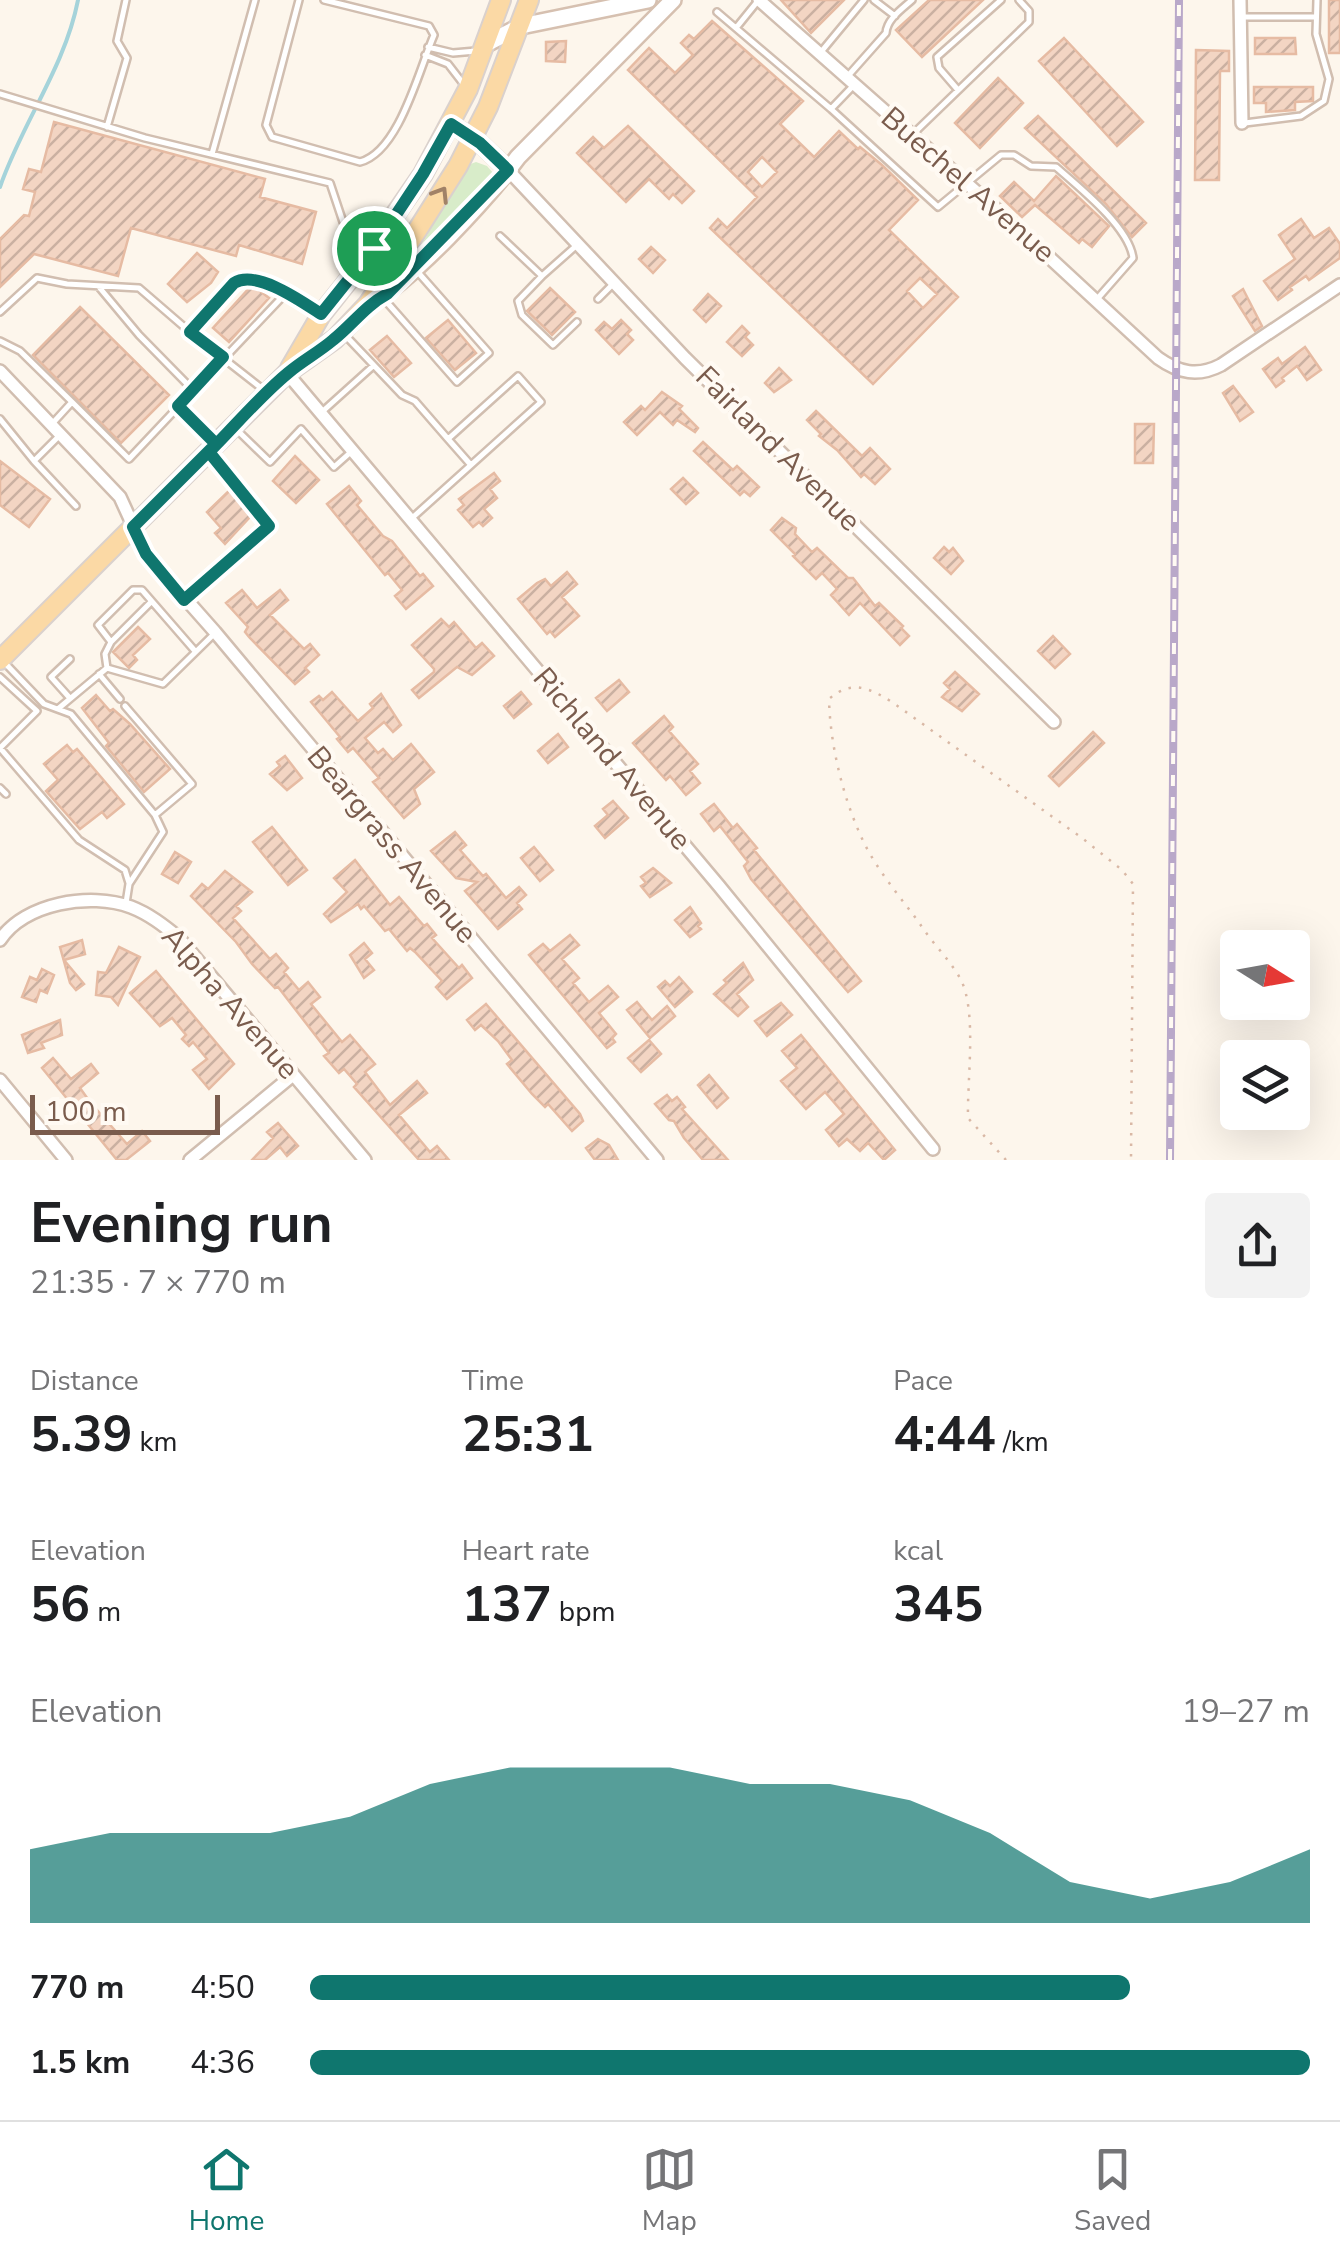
<!DOCTYPE html>
<html lang="en">
<head>
<meta charset="utf-8">
<style>
	:root { --surface:#fff; --page:#f2f2f2; --text:#202124; --muted:#757577; --line:#e0e0e0; --accent:#0f766e }
	body { margin:0; font-family:"Nunito Sans",sans-serif; background:var(--page); color:var(--text); height:100vh; display:flex; flex-direction:column; font-size:38px; white-space:nowrap }
	* { box-sizing:border-box; margin:0 }
	p { font-size:32px; color:var(--muted) }
	.icon { flex:none; width:55px; height:55px; fill:none; stroke:currentColor; stroke-width:2; stroke-linecap:round; stroke-linejoin:round }
	.map { position:relative; height:1160px; overflow:hidden }
	.sheet { display:flex; flex-direction:column; background:var(--surface); flex:1 }
	.sheet>* { flex:none }
	.needle { width:65px; rotate:101deg }
	.fabs { position:absolute; left:1220px; top:930px; display:grid; gap:20px }
	.fabs a { display:grid; place-items:center; width:90px; height:90px; border-radius:10px; background:var(--surface); box-shadow:0 10px 40px #0002; font-size:50px }
	.scale { position:absolute; left:30px; bottom:25px; width:190px; box-sizing:border-box; padding-left:10px; border:5px solid #7a5c4d; border-top:0; font-size:28px; line-height:35px; white-space:nowrap; color:#7a5c4d; -webkit-text-stroke:8px #fffaf3; paint-order:stroke }
	.pin { position:absolute; display:grid; place-items:center; width:85px; height:85px; color:#fff; margin:-42px; border:5px solid #fff; border-radius:50%; box-shadow:0 2px 10px #0007 }
	.round { display:grid; place-items:center; flex:none; width:105px; height:105px; border-radius:10px; background:var(--page) }
	.summary { display:flex; align-items:center; justify-content:space-between; height:170px; padding:0 30px }
	h1 { font-size:55px; font-weight:700; line-height:75px }
	.figures { display:grid; grid-template-columns:repeat(3,1fr); gap:15px; height:170px; padding:10px 30px }
	.figures div { display:grid; align-content:center }
	.figures b { font-size:50px; font-weight:700 }
	.figures small { font-size:28px; font-weight:400 }
	.figures p { font-size:28px }
	.chart { height:280px; padding:20px 30px }
	.chart p { display:flex; justify-content:space-between }
	.chart svg { width:100%; height:180px; margin-top:10px; fill:var(--accent); opacity:.7 }
	ul { padding:0 30px; list-style:none; font-size:32px }
	li { display:grid; grid-template-columns:160px 120px 1fr; align-items:center; height:75px }
	li i { height:25px; border-radius:12px; background:var(--accent) }
	.dock { display:flex; justify-content:space-around; align-items:center; height:140px; border-top:2px solid var(--line); background:var(--surface); font-size:28px; color:var(--muted) }
	.dock a { display:grid; justify-items:center; gap:5px }
	.dock .selected { color:var(--accent) }
	.map>svg:first-child { display:block }
</style>
</head>
<body>
<div class="map">
<svg width="1340" height="1160" viewBox="0 0 1340 1160">
	<defs>
		<pattern id="building-hatch" width="6" height="6" patternUnits="userSpaceOnUse" patternTransform="scale(2.5)"><rect width="6" height="6" fill="#f3d5c3"/><path d="M-1 1l2-2M0 6l6-6M5 7l2-2" fill="none" stroke="#cab0a1"/></pattern>
	</defs>
	<rect width="100%" height="100%" fill="#fdf6ec"/>
	<path fill="#d8ecc9" d="M476 162 487 166 493 173 489 184 423 252 416 254 468 165Z"/>
	<g fill="none" stroke-linecap="round" stroke-linejoin="round">
		<path stroke="#a5d3da" stroke-width="4" d="M0 187C22 123 65 67 78 0"/>
	</g>
	<path fill="url(#building-hatch)" stroke="#e6bba3" stroke-width="2.5" fill-rule="evenodd" d="M781 0H844L811 33Z
		M929 0H983L922 57 896 30Z
		M1329 0H1340V53H1329Z
		M712 21 803 101 780 124 814 157 839 131 858 149 860 147 882 165 918 200 889 230 958 297 873 384 710 228 718 219 727 228 757 197 628 70 649 48 675 73 693 55 681 43 689 35 694 39ZM762 157 777 172 762 187 748 172ZM920 278 937 294 923 308 907 291Z
		M1064 38 1143 122 1117 146 1039 61Z
		M1255 38H1295L1296 54H1255Z
		M566 41 565 62 546 61V42Z
		M1196 50 1229 51V71H1220L1219 180H1195Z
		M998 78 1023 103 980 148 955 123Z
		M1254 87H1313V101L1295 102V110L1266 112V103H1254Z
		M1038 116 1146 223 1132 237 1106 204 1025 128Z
		M54 122 265 179 260 197 316 212 302 264 239 245 236 256 131 228 118 276 34 254 0 287V239L24 215 29 216 35 192 23 189 29 169 41 172Z
		M628 126 694 191 682 203 673 194 669 199 649 179 626 202 577 153 593 137 604 148Z
		M1056 176 1109 226 1092 247 1082 239 1079 243 1035 205 1022 217 1000 196 1014 182 1034 201Z
		M1301 219 1314 238 1329 228 1340 244V258L1309 280 1306 276 1290 287 1292 290 1278 300 1264 281 1295 259 1279 235Z
		M651 247 665 260 653 273 639 259Z
		M197 253 218 272 211 283 187 302 168 284Z
		M252 285 269 298 229 342 213 328Z
		M550 288 575 312 552 335 527 311Z
		M1243 289 1262 326 1255 331 1233 296Z
		M708 294 721 306 706 322 694 310Z
		M80 307 169 395 121 443 33 355Z
		M448 320 476 353 455 370 426 338Z
		M621 320 631 330 627 334 633 340 619 354 596 330 604 322 612 329Z
		M742 326 749 333 745 337 753 345 742 356 727 342Z
		M387 336 411 363 394 377 370 350Z
		M1305 347 1321 370 1307 380 1297 366 1282 378 1284 381 1276 387 1263 369 1278 358 1282 364Z
		M779 368 791 380 774 392 765 383Z
		M1233 386 1253 412 1240 421 1223 393Z
		M662 392 682 406 679 409 698 428 695 432 677 420 673 425 660 412 637 435 624 422 641 406 645 410Z
		M816 411 862 456 870 448 890 469 875 484 864 474 861 477 837 450 819 436 821 434 807 420Z
		M1135 424H1154L1153 463H1135Z
		M703 442 733 470 737 466 759 487 750 496 744 491 740 495 694 451Z
		M295 456 319 480 296 503 273 481Z
		M0 461 50 499 29 527 0 505Z
		M494 473 500 481 490 489 497 498 484 509 492 518 483 526 479 522 473 527 458 510 464 505 459 499Z
		M683 478 698 493 686 504 671 489Z
		M349 486 361 501 357 505 383 536 392 541 420 576 423 574 433 586 406 609 395 596 402 590 388 573 385 575 327 504Z
		M231 489 251 516 225 544 215 533 221 528 207 512Z
		M782 518 796 528 795 534 812 552 817 548 848 578H853L875 606 879 603 903 626 901 628 909 636 900 645 860 603 849 615 831 595 837 589 822 573 816 579 793 556 795 554 771 530Z
		M944 547 949 552 953 548 963 561 951 574 934 558Z
		M567 572 577 584 562 597 579 616 555 637 550 631 547 634 518 599 537 583 545 579 551 586Z
		M242 590 257 608 280 590 288 600 270 615 304 649 310 644 319 655 305 668 309 672 295 684 249 637 245 632 248 627 226 603Z
		M441 619 449 627 454 622 476 648 482 643 494 656 472 675 457 667 419 698 412 690 434 672V669L412 645Z
		M138 627 150 639 133 655 137 660 129 668 113 652Z
		M1053 636 1070 654 1055 668 1038 651Z
		M955 672 979 694 962 711 942 697 950 689 944 683Z
		M619 680 629 692 607 711 596 698Z
		M332 692 358 721 373 708 370 704 381 694 401 725 393 732 384 722 365 738 378 753 383 749 393 760 411 744 434 772 414 789 420 804 404 818 373 782 379 778 353 748 348 752 337 739 340 737 311 702 319 696 323 700Z
		M521 692 531 704 514 718 504 706Z
		M96 695 110 711 113 709 130 724 170 769 144 792 106 746 109 743 82 708Z
		M664 716 673 727 669 731 698 764 690 771 700 783 686 795 670 776 666 780 633 743Z
		M1093 732 1104 743 1059 786 1049 776Z
		M558 734 568 747 548 763 538 751Z
		M67 745 73 752 77 749 124 804 107 818 102 812 80 829 46 791 58 780 44 764Z
		M285 756 302 778 287 790 270 774 280 766 277 762Z
		M613 801 628 818 605 838 595 826 608 815 603 809Z
		M714 804 733 828 737 824 757 848 754 850 861 981 848 992 751 879 744 866 748 862 720 826 714 831 701 814Z
		M272 827 307 870 288 885 253 842Z
		M455 832 466 845 460 850 483 876 486 874 506 898 519 887 526 895 517 903 522 909 498 929 465 891 477 882 456 878 431 851Z
		M534 847 553 870 540 881 521 858Z
		M175 852 191 862 178 883 162 874Z
		M355 860 390 905 399 897 424 926 427 924 436 935 432 938 459 968 462 965 472 978 447 999 436 987 442 981 415 952 410 948 407 951 389 929 385 931 364 906 361 909 358 904 331 922 324 914 347 892 334 878Z
		M653 868 671 883 650 897 641 886 646 883 641 877Z
		M225 871 252 892 236 906 241 911 233 918 270 959 276 954 288 968 284 972 299 990 308 982 320 997 311 1004 342 1042 350 1035 375 1064 365 1072 390 1105 417 1081 427 1093 399 1115 430 1152 437 1146 449 1160H419L354 1087 357 1084 344 1069 339 1073 324 1056 329 1053 278 987 275 988 252 964 236 942 191 896 202 884 208 889Z
		M690 907 701 923 698 926 701 929 690 937 675 920Z
		M570 935 579 945 562 959 579 978 573 983 589 1002 608 986 618 997 599 1013 616 1034 612 1038 615 1042 607 1048 529 955 543 944 550 951Z
		M82 940 85 954 64 960 84 984 76 990 70 983 60 947Z
		M364 943 372 953 365 959 374 970 364 978 350 955Z
		M119 947 140 957 118 1005 111 997 96 995 98 972 106 973Z
		M743 963 753 980 737 994 748 1007 738 1016 714 994 727 983 724 980Z
		M42 969 54 975 47 993 40 990 36 1002 22 997 30 977 37 980Z
		M156 971 234 1064 209 1089 193 1070 207 1059 193 1042 189 1046 182 1039 186 1035 172 1018 160 1026 130 993Z
		M679 977 692 992 675 1007 658 987 665 981 670 986Z
		M637 1002 652 1020 667 1006 675 1016 650 1038 627 1010Z
		M781 1003 792 1015 767 1036 755 1021Z
		M486 1004 580 1114 583 1121 572 1131 548 1104 545 1107 532 1094 507 1064 512 1060 498 1041 481 1025 475 1030 467 1020Z
		M60 1020 62 1035 41 1043 44 1048 28 1053 22 1035Z
		M801 1035 895 1150 884 1160 868 1143 860 1151 847 1139 839 1146 826 1130 844 1114 825 1092 806 1109 781 1081 797 1068 782 1051Z
		M649 1040 661 1054 641 1072 628 1058Z
		M53 1058 71 1079 91 1064 98 1073 80 1088 90 1102 127 1144 142 1131 150 1141 126 1160H117L42 1068Z
		M709 1075 728 1098 717 1108 698 1085Z
		M667 1095 672 1101 677 1097 685 1107 682 1109 728 1160H703L684 1138 674 1121 669 1120 655 1104Z
		M278 1123 298 1146 287 1156 280 1147 265 1160H252L273 1138 267 1132Z
		M598 1139 609 1145 618 1160H595L586 1148Z"/>
	<g fill="none" stroke-linecap="round" stroke-linejoin="round">
		<defs>
			<path id="service" d="M299 0 266 125 272 137 360 162C399 152 419 70 434 35L429 26 324 0
				M874 0 895 16
				M717 12 831 109
				M1241 17H1316
				M736 28 757 2
				M428 47 453 53 476 51
				M821 52 864 0
				M425 55 448 64 465 86
				M847 77 886 33C887 19 902 9 912 0
				M854 85 831 109 938 207 1001 155H1014L1031 166 1056 167C1080 188 1129 227 1133 258L1098 298
				M958 90 939 68 937 57 1001 0
				M0 94 145 138 330 183 343 222 371 246
				M1245 123 1301 116 1324 101 1329 79 1316 34 1317 0
				M107 127 127 58 117 41 126 0
				M914 133 1029 22V11L1019 0
				M212 154 255 0
				M500 236 542 276 577 245
				M542 276 518 301 522 315 553 345 577 322
				M99 287 139 335 193 390
				M384 299 457 382 489 353 416 270
				M598 299 612 285
				M0 312 37 278 67 284 139 288 190 332 242 278C268 278 297 298 319 313
				M191 333 265 391
				M344 334 402 395 415 401 448 439 518 376 541 402 411 519
				M0 341 20 351 72 402 51 425
				M72 402 129 459 179 406 213 441
				M179 406 286 293
				M323 411 373 366
				M0 419 34 461
				M236 429 270 462 301 429 334 467 352 451
				M60 435 34 461 76 506
				M448 439 470 464
				M185 599 269 526 211 454
				M151 602 111 642 98 625 133 590H142L195 651
				M3 661 44 704 71 714 155 815 163 832 129 884 126 903
				M107 668 105 654 111 642
				M99 674 120 699
				M0 677 37 711 0 748 79 840 125 870 129 883
				M68 696 51 677 70 659
				M125 706 192 784 155 815
				M59 708 107 668 163 684 214 634
				M0 788 6 794"/>
			<path id="minor" d="M759 0 1024 234 1158 358C1179 373 1198 377 1221 365L1340 285
				M1240 0 1242 123
				M508 170 685 358 1054 722
				M0 371 120 497 146 554 215 632 657 1160
				M287 373 719 886 933 1149
				M0 940C25 903 90 892 131 907 149 914 163 925 178 937L365 1160
				M0 1080 66 1160
				M190 1160 293 1075"/>
			<path id="secondary" d="M486 44 521 26 648 0
				M451 124 480 143 508 170
				M369 304C414 278 486 200 518 157L673 0"/>
			<path id="primary" d="M290 368 321 315 359 267 423 174 468 89 501 0
				M0 660 287 373 335 339 368 304 413 237 458 166 488 107 529 0"/>
		</defs>
		<use href="#service" stroke="#d1beb0" stroke-width="10"/>
		<use href="#minor" stroke="#d1beb0" stroke-width="16"/>
		<use href="#secondary" stroke="#d6c0b0" stroke-width="20"/>
		<use href="#primary" stroke="#dad1cd" stroke-width="22"/>
		<path stroke="#d9b8a5" stroke-width="2.5" stroke-dasharray="2.5 8" stroke-linecap="butt" d="M1006 1160 968 1118C967 1080 977 1012 961 980 951 961 932 943 920 924 899 895 874 867 860 834 842 794 830 743 829 699 852 679 869 688 892 702L1082 838 1122 870 1133 884 1131 1160"/>
		<use href="#service" stroke="#fff" stroke-width="5"/>
		<use href="#minor" stroke="#fff" stroke-width="11"/>
		<use href="#secondary" stroke="#fff" stroke-width="15"/>
		<use href="#primary" stroke="#fbd9a5" stroke-width="18"/>
		<defs>
			<path id="rail" d="M1170 1160 1179 0"/>
		</defs>
		<use href="#rail" stroke="#b9a8c9" stroke-width="8"/>
		<use href="#rail" stroke="#fffaf3" stroke-width="4" stroke-dasharray="11" stroke-linecap="butt"/>
	</g>
	<defs><path id="oneway-chevron" d="M-2-3.5L2.5 0L-2 3.5" fill="none" stroke-width="1.6" stroke-linecap="round" stroke-linejoin="round" transform="scale(2.5)"/></defs>
	<use stroke="#a18267" href="#oneway-chevron" transform="translate(441 194) rotate(-58)"/>
	<g fill="none" stroke-linecap="round" stroke-linejoin="round">
		<defs>
			<path id="route" d="M374 248 321 314C301 301 256 269 234 283L190 332 223 357 178 406 216 444 133 527 146 554 184 600 269 526 209 452C235 426 260 396 288 373 302 361 319 352 333 340 353 324 365 306 387 294L508 170 480 143 451 124 423 174 374 248"/>
		</defs>
		<use href="#route" stroke="#fff" stroke-width="20"/>
		<use href="#route" stroke="#0f766e" stroke-width="12"/>
	</g>
	<g text-anchor="middle" dominant-baseline="central" stroke-width="9" stroke-linejoin="round" paint-order="stroke">
		<g font-size="30" fill="#7a5c4d" stroke="#fffaf3">
			<text transform="translate(968 185) rotate(41)">Buechel Avenue</text>
			<text transform="translate(778 449) rotate(45)">Fairland Avenue</text>
			<text transform="translate(612 759) rotate(50)">Richland Avenue</text>
			<text transform="translate(392 845) rotate(50)">Beargrass Avenue</text>
			<text transform="translate(230 1003) rotate(49)">Alpha Avenue</text>
		</g>
	</g>
</svg>
<div class="fabs">
<a><svg class="needle" viewBox="-14 -14 28 28"><path d="M0-13l5 13h-10z" fill="#e53935"/><path d="M0 13l5-13h-10z" fill="#757577"/></svg></a>
<a><svg class="icon" aria-label="layers" viewBox="0 0 24 24"><path d="M12 4l9 5-9 5-9-5zM3 14l9 5 9-5"/></svg></a>
</div>
<div class="scale">100 m</div>
<div class="pin" style="left:374px;top:248px;background:#1e9e55"><svg class="icon" aria-label="arrive" viewBox="0 0 24 24"><path d="M6 21V4h12l-3 4 3 4H6"/></svg></div>
</div>
<section class="sheet">
<div class="summary"><div><h1>Evening run</h1><p>21:35 · 7 × 770 m</p></div><a class="round"><svg class="icon" aria-label="share" viewBox="0 0 24 24"><path d="M12 15V3M7 8l5-5 5 5M5 13v7h14v-7"/></svg></a></div>
<div class="figures">
<div><p>Distance</p><b>5.39<small> km</small></b></div>
<div><p>Time</p><b>25:31</b></div>
<div><p>Pace</p><b>4:44<small> /km</small></b></div>
</div>
<div class="figures">
<div><p>Elevation</p><b>56<small> m</small></b></div>
<div><p>Heart rate</p><b>137<small> bpm</small></b></div>
<div><p>kcal</p><b>345</b></div>
</div>
<div class="chart"><p><span>Elevation</span>19–27 m</p>
<svg viewBox="0 0 160 44" preserveAspectRatio="none"><path d="M0 44V26L10 22L20 22L30 22L40 18L50 10L60 6L70 6L80 6L90 10L100 10L110 14L120 22L130 34L140 38L150 34L160 26V44z"/></svg>
</div>
<ul>
<li><b>770 m</b>4:50<i style="width:82%"></i></li>
<li><b>1.5 km</b>4:36<i style="width:100%"></i></li>
</ul>
</section>
<nav class="dock">
<a class="selected"><svg class="icon" aria-label="home" viewBox="0 0 24 24"><path d="M3 11l9-7 9 7M6 9v11h12V9"/></svg>Home</a>
<a><svg class="icon" aria-label="map" viewBox="0 0 24 24"><path d="M3 6l6-2 6 2 6-2v14l-6 2-6-2-6 2zM9 4v14M15 6v14"/></svg>Map</a>
<a><svg class="icon" aria-label="saved" viewBox="0 0 24 24"><path d="M7 4h10v16l-5-4-5 4z"/></svg>Saved</a>
</nav>
</body>
</html>
